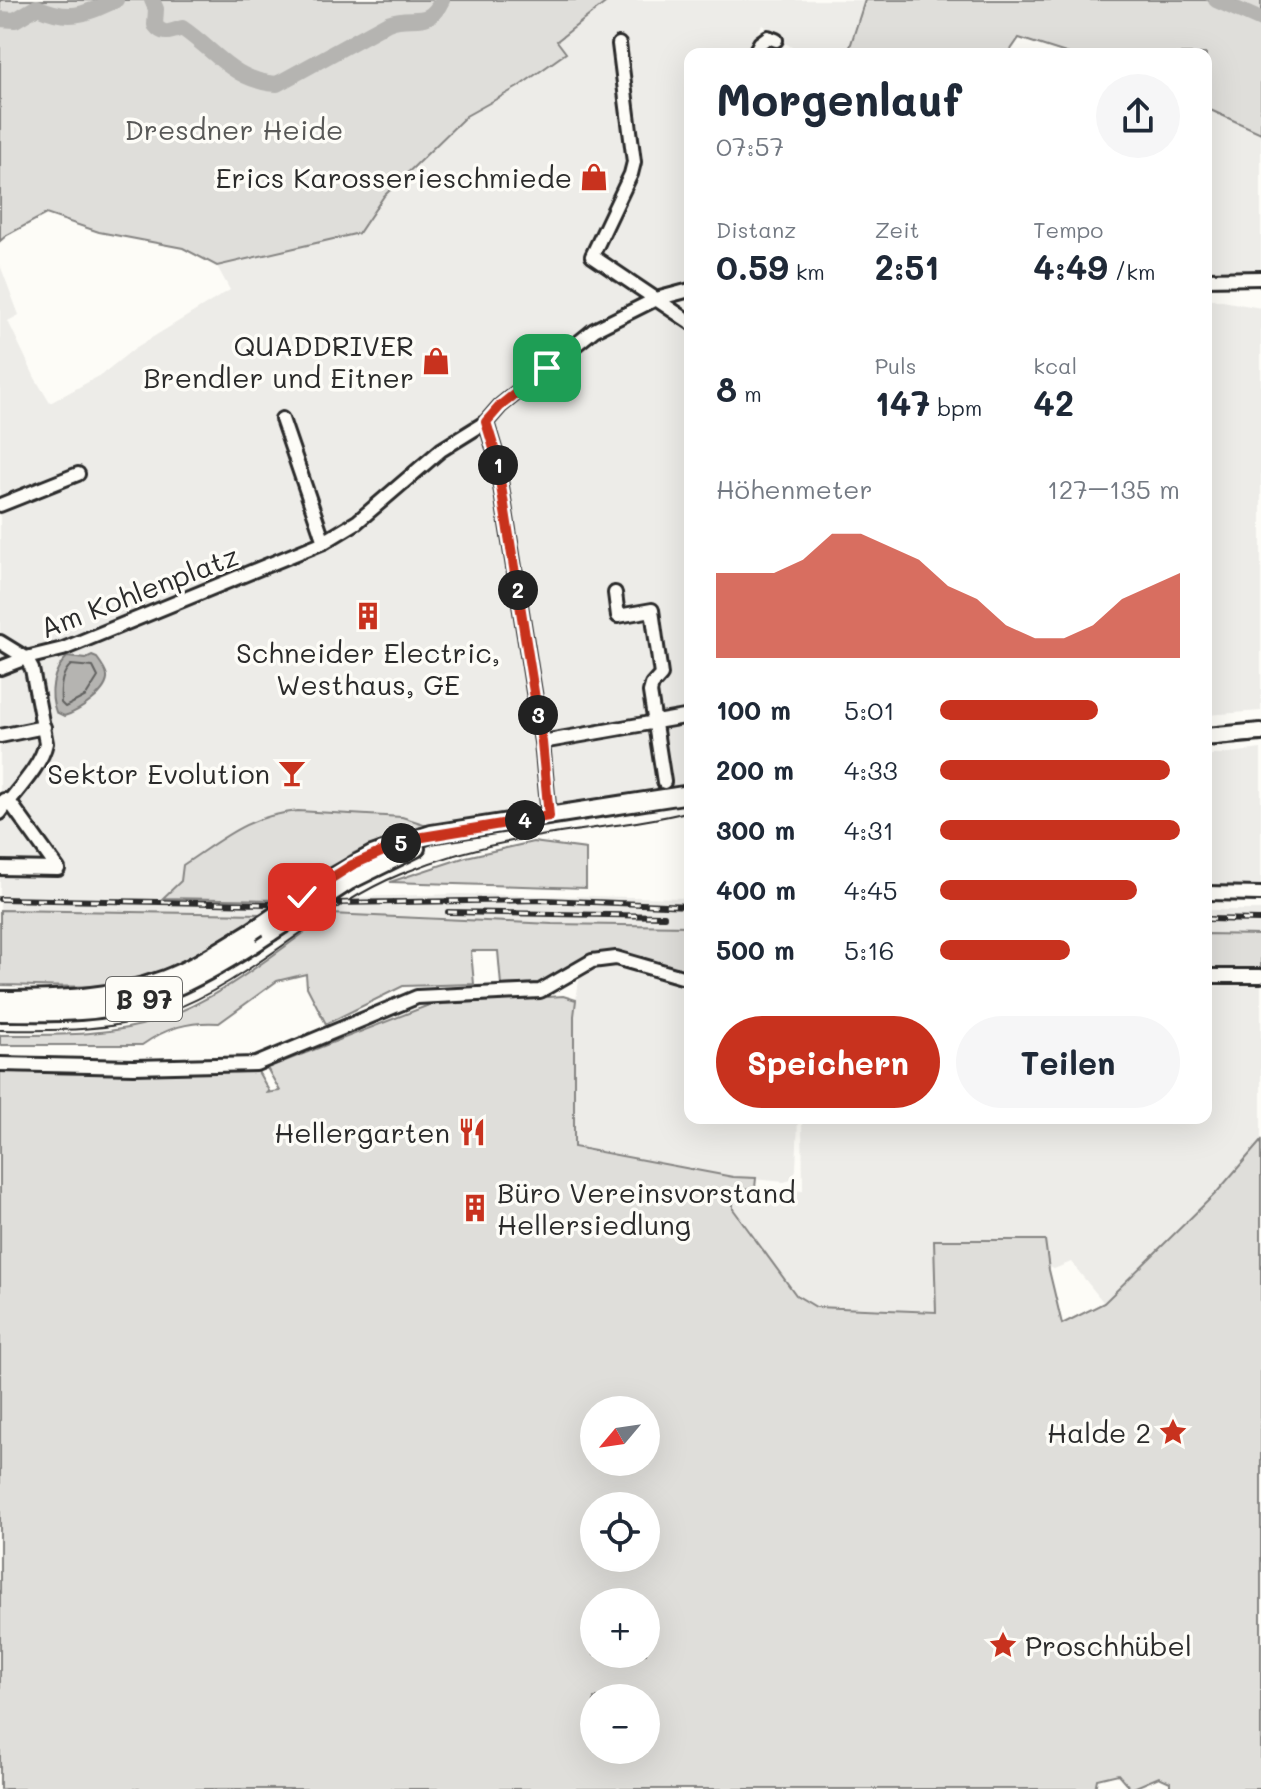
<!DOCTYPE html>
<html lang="de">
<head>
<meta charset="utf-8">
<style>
	:root { --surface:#fff; --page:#f6f6f7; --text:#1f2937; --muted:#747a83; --accent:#c8321e }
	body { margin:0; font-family:Mali,sans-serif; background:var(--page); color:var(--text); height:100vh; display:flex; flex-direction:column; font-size:30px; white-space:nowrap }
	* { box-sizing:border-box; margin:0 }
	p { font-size:26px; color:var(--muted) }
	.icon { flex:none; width:44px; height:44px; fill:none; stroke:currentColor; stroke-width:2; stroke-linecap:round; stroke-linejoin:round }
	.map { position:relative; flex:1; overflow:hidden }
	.panel { position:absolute; left:684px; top:48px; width:528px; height:1076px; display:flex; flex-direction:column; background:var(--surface); border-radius:16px; box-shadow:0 8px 32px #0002 }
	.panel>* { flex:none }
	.needle { width:52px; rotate:241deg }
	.buttons { position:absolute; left:580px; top:1396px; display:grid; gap:16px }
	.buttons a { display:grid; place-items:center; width:80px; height:80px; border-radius:50%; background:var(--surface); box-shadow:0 8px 32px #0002; font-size:40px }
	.pin { position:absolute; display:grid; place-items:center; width:68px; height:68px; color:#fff; margin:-34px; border-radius:16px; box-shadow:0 4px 12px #0006 }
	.km { position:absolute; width:40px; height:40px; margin:-20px; border-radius:50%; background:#222; color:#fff; font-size:22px; line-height:40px; text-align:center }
	.round { display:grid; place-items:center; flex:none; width:84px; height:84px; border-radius:42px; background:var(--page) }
	.head { display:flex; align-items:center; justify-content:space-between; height:136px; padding:0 32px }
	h1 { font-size:44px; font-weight:700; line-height:60px }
	.stats { display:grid; grid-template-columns:repeat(3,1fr); gap:12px; height:136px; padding:8px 32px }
	.stats div { display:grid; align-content:center }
	.stats b { font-size:34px; font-weight:700 }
	.stats small { font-size:22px; font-weight:400 }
	.stats p { font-size:22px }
	.chart { height:224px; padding:16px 32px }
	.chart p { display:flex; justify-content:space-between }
	.chart svg { width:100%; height:144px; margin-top:8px; fill:var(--accent); opacity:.7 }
	.primary-button { display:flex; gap:16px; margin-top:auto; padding:16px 32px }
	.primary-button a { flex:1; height:92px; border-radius:48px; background:var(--accent); color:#fff; font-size:32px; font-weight:700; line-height:92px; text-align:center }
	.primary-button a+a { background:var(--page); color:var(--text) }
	ul { padding:0 32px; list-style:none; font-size:26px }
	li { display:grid; grid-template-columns:128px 96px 1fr; align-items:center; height:60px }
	li i { height:20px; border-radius:10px; background:var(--accent) }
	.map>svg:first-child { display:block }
</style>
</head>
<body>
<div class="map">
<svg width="1261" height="1789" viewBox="0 0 1261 1789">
	<rect width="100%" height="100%" fill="#fdfcf7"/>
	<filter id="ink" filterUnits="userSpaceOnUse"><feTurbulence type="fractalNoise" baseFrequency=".0125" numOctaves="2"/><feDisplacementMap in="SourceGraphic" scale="16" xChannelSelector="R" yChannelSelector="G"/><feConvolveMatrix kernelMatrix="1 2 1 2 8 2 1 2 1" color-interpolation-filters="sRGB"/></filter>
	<g filter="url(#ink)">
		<path fill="#edece8" d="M609 0H865L850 47 863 54H803L780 40 782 36 762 25 747 54H690V287L653 297 690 325V785L427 825 402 817 367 816 181 881 164 897 281 900 260 914 0 910V265L19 315 8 321 35 378 50 403 101 375 135 348 230 290 217 266 359 233 384 196 466 116 518 87 566 53 557 41Z
			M1206 108 1261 133V270L1206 271Z
			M1206 298 1261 308V711L1206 715Z
			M1261 749V894L1206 896V756Z
			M458 894 690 898V926L552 924 330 914 358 897Z
			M1206 910H1261V935L1206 934Z
			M605 964H620L671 981 690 983V1118H798L796 1170 791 1180 784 1182 733 1177 560 1145 428 1096 429 1005 563 996 576 1000 580 974Z
			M1261 985V1141L1217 1192 1104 1303 1071 1262 1054 1269 1048 1266 1045 1240H934L937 1312 816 1307 795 1295 733 1209V1192L761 1187 803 1191 802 1118H1206V986Z"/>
		<path fill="#dfdeda" stroke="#858482" stroke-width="2" fill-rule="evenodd" d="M0 0H609L557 41 566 53 518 87 466 116 384 196 359 233 217 266 183 248 99 232 46 214 7 235 0 241Z
			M865 0H1261V133L1206 108V54H1069L1019 38 1008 54H863L850 47Z
			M298 811 402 817 427 825 391 837 354 853 281 900 163 898 181 881 183 865C224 838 247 816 298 811Z
			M533 842 586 849V888L390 882 466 857Z
			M0 910 260 914C212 945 162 979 105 985 71 989 34 985 0 985Z
			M330 914 552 924 690 926V971L619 954 588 956 542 983 501 985 498 951H471L474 984 403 986 326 1024 307 987 306 974 277 981 219 1023C189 1021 166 1028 142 1045H0V1035C53 1035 108 1037 158 1020 221 999 276 952 330 914Z
			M1206 934 1261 935V969H1206Z
			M563 996 576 1000 574 1016V1147L733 1177 756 1178 755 1188 733 1192V1209L796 1295 816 1307 936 1312 934 1240H1045L1049 1270 1062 1324 1104 1303 1217 1192 1261 1141V1789H1170V1782L1159 1777 1131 1789 1118 1774 1097 1779 1095 1789H0V1067L256 1068 269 1091 266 1093 280 1091 267 1068 429 1005ZM594 1410H646V1462H594ZM594 1506H646V1558H594ZM594 1602H646V1654H594ZM594 1698H646V1750H594Z"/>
		<path fill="#b5b4b1" stroke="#7e7d7b" stroke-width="2" d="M92 656 97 658C100 662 106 670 107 676 109 692 78 712 64 716L56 712C49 694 52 671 67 657L86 659Z"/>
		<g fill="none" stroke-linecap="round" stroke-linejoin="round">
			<path stroke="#626261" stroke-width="2" d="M71 665 93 667 98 677 86 696 65 707 61 703C60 690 61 673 71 665Z"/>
			<path stroke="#b5b4b1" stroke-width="16" d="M152 0 156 9 155 25C163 36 170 32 182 28 216 51 233 81 277 84L388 23C412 13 428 30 442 0
				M1216 0 1261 20
				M0 19 15 20 37 7C71 22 85 14 116 0"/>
			<defs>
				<path id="minor" d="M619 44 634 162 631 174 592 256 690 322
					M754 54 760 43 768 37 776 40
					M1206 279 1261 278
					M282 419 324 542
					M486 422 496 455 542 742 549 816
					M0 505 78 474
					M615 593 618 616 652 610 661 675 652 685 650 692 664 782
					M0 642 26 658
					M0 668 26 658 63 649 324 542 357 522 441 450 486 422 500 406 594 330 656 299 690 290
					M0 736 44 727
					M542 742 690 716
					M4 800 9 801 58 869
					M0 813C15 792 41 767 46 743L32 669 26 658
					M0 868 58 869
					M1206 893 1261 894
					M1206 976H1261
					M0 1064 134 1067 256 1064 417 997 540 991 592 961 616 958 682 977H690"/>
				<path id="major" d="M1206 737 1261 732
					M328 880 372 855 431 834 690 794
					M349 881 416 848
					M0 1000C56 1000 111 999 165 979 195 968 224 948 251 932
					M0 1012C27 1012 54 1013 80 1011 152 1007 213 971 271 932"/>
			</defs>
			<use href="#minor" stroke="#2b2b2b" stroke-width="18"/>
			<use href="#major" stroke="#2b2b2b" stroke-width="22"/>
			<use href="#minor" stroke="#fdfcf7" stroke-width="12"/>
			<use href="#major" stroke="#fdfcf7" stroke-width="16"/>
			<path stroke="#2b2b2b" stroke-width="2" d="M1206 746 1261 741
				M0 1030C57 1031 113 1032 167 1012 253 981 317 908 401 874 442 857 486 845 529 838 583 828 637 825 690 811"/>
			<defs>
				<path id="rail" d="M0 899 267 904 544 900 690 906
					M448 912 664 916
					M1206 919 1261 920"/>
			</defs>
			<use href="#rail" stroke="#2b2b2b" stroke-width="6"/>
			<use href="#rail" stroke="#fdfcf7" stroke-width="3" stroke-dasharray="9" stroke-linecap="butt"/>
			<defs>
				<path id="major-bridge" d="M251 932 328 880
					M271 932 349 881"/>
			</defs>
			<use href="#major-bridge" stroke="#2b2b2b" stroke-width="22" stroke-linecap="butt"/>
			<use href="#major-bridge" stroke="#fdfcf7" stroke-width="16"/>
		</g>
	</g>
	<g fill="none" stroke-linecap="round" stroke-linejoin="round" filter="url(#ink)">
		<defs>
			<path id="route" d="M302 897 352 865 411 839 549 816 542 742 496 455 486 422 500 406 547 368"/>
		</defs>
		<use href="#route" stroke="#fff" stroke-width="16"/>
		<use href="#route" stroke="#c8321e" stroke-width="10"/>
	</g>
	<defs>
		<symbol id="shop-bare" viewBox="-9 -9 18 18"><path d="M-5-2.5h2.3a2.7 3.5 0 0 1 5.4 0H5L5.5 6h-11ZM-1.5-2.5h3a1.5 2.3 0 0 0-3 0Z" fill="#c8321e" stroke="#fdfcf7" stroke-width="2.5" paint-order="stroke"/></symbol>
		<symbol id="building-bare" viewBox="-9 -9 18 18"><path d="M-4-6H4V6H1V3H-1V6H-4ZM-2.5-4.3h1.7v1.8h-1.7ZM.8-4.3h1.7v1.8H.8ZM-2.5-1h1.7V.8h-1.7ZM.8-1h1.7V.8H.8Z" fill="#c8321e" stroke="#fdfcf7" stroke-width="2.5" paint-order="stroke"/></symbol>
		<symbol id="bar-bare" viewBox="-9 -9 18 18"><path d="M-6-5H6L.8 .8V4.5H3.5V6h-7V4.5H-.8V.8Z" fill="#c8321e" stroke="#fdfcf7" stroke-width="2.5" paint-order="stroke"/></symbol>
		<symbol id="restaurant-bare" viewBox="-9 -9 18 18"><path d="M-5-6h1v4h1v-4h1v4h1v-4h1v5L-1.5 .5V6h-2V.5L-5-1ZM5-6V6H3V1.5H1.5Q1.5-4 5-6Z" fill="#c8321e" stroke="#fdfcf7" stroke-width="2.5" paint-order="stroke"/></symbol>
		<symbol id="sight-bare" viewBox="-9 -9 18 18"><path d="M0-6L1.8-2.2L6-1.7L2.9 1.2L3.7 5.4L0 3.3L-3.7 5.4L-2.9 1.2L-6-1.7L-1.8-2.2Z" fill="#c8321e" stroke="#fdfcf7" stroke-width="2.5" paint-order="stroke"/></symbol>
	</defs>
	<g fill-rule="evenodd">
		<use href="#shop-bare" x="574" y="157" width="40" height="40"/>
		<use href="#shop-bare" x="416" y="341" width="40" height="40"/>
		<use href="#building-bare" x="348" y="596" width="40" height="40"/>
		<use href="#bar-bare" x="272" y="753" width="40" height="40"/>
		<use href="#restaurant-bare" x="452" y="1112" width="40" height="40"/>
		<use href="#building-bare" x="455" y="1188" width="40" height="40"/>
		<use href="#sight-bare" x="1153" y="1412" width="40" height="40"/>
		<use href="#sight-bare" x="983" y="1625" width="40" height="40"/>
	</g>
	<g text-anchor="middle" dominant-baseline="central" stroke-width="7" stroke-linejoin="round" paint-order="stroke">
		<rect fill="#fdfcf7" stroke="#6a6a68" stroke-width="2" x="106" y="977" width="76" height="44" rx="6"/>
		<g font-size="26" font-weight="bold" fill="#2b2b2b">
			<text x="144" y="999">B 97</text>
		</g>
		<g font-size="28" fill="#585857" stroke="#fdfcf7">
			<text x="234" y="129">Dresdner Heide</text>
		</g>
		<g font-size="28" fill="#2b2b2b" stroke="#fdfcf7" text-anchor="end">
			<text x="572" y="177">Erics Karosserieschmiede</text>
			<text x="414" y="345">QUADDRIVER<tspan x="414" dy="32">Brendler und Eitner</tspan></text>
			<text x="368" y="652" text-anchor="middle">Schneider Electric,<tspan x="368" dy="32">Westhaus, GE</tspan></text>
			<text x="270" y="773">Sektor Evolution</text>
			<text x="450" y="1132">Hellergarten</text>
			<text x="497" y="1192" text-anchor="start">Büro Vereinsvorstand<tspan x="497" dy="32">Hellersiedlung</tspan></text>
			<text x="1151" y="1432">Halde 2</text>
			<text x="1025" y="1645" text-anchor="start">Proschhübel</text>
		</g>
		<g font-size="28" fill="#2b2b2b" stroke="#fdfcf7">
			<text transform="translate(139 591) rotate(-21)">Am Kohlenplatz</text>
		</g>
	</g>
</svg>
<div class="buttons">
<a><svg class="needle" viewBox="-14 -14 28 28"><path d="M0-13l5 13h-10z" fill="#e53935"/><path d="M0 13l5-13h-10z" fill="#747a83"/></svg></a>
<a><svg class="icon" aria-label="locate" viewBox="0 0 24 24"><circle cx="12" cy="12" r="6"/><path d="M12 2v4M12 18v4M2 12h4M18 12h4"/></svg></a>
<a>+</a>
<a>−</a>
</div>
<div class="pin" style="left:547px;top:368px;background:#1e9e55"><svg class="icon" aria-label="arrive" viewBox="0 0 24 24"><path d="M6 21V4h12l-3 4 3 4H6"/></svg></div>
<div class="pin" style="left:302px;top:897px;background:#d93025"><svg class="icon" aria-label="check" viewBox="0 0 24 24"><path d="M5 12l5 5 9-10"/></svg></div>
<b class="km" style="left:498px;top:465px">1</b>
<b class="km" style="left:518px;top:590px">2</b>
<b class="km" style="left:538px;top:715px">3</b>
<b class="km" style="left:525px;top:820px">4</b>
<b class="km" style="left:401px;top:843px">5</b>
<section class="panel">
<div class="head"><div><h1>Morgenlauf</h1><p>07:57</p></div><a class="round"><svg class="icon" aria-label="share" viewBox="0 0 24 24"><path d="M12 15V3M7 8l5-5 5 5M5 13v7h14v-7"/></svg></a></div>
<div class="stats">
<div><p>Distanz</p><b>0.59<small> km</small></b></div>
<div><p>Zeit</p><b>2:51</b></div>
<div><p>Tempo</p><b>4:49<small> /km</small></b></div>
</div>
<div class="stats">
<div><b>8<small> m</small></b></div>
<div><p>Puls</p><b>147<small> bpm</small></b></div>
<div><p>kcal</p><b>42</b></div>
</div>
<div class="chart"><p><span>Höhenmeter</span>127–135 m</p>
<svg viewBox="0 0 160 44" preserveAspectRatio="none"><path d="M0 44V18L10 18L20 18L30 14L40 6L50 6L60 10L70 14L80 22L90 26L100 34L110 38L120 38L130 34L140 26L150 22L160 18V44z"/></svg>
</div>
<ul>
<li><b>100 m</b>5:01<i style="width:66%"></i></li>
<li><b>200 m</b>4:33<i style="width:96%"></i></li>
<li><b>300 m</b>4:31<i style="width:100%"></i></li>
<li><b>400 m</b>4:45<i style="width:82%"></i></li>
<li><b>500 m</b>5:16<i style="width:54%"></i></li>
</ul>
<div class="primary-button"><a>Speichern</a><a>Teilen</a></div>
</section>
</div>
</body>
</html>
